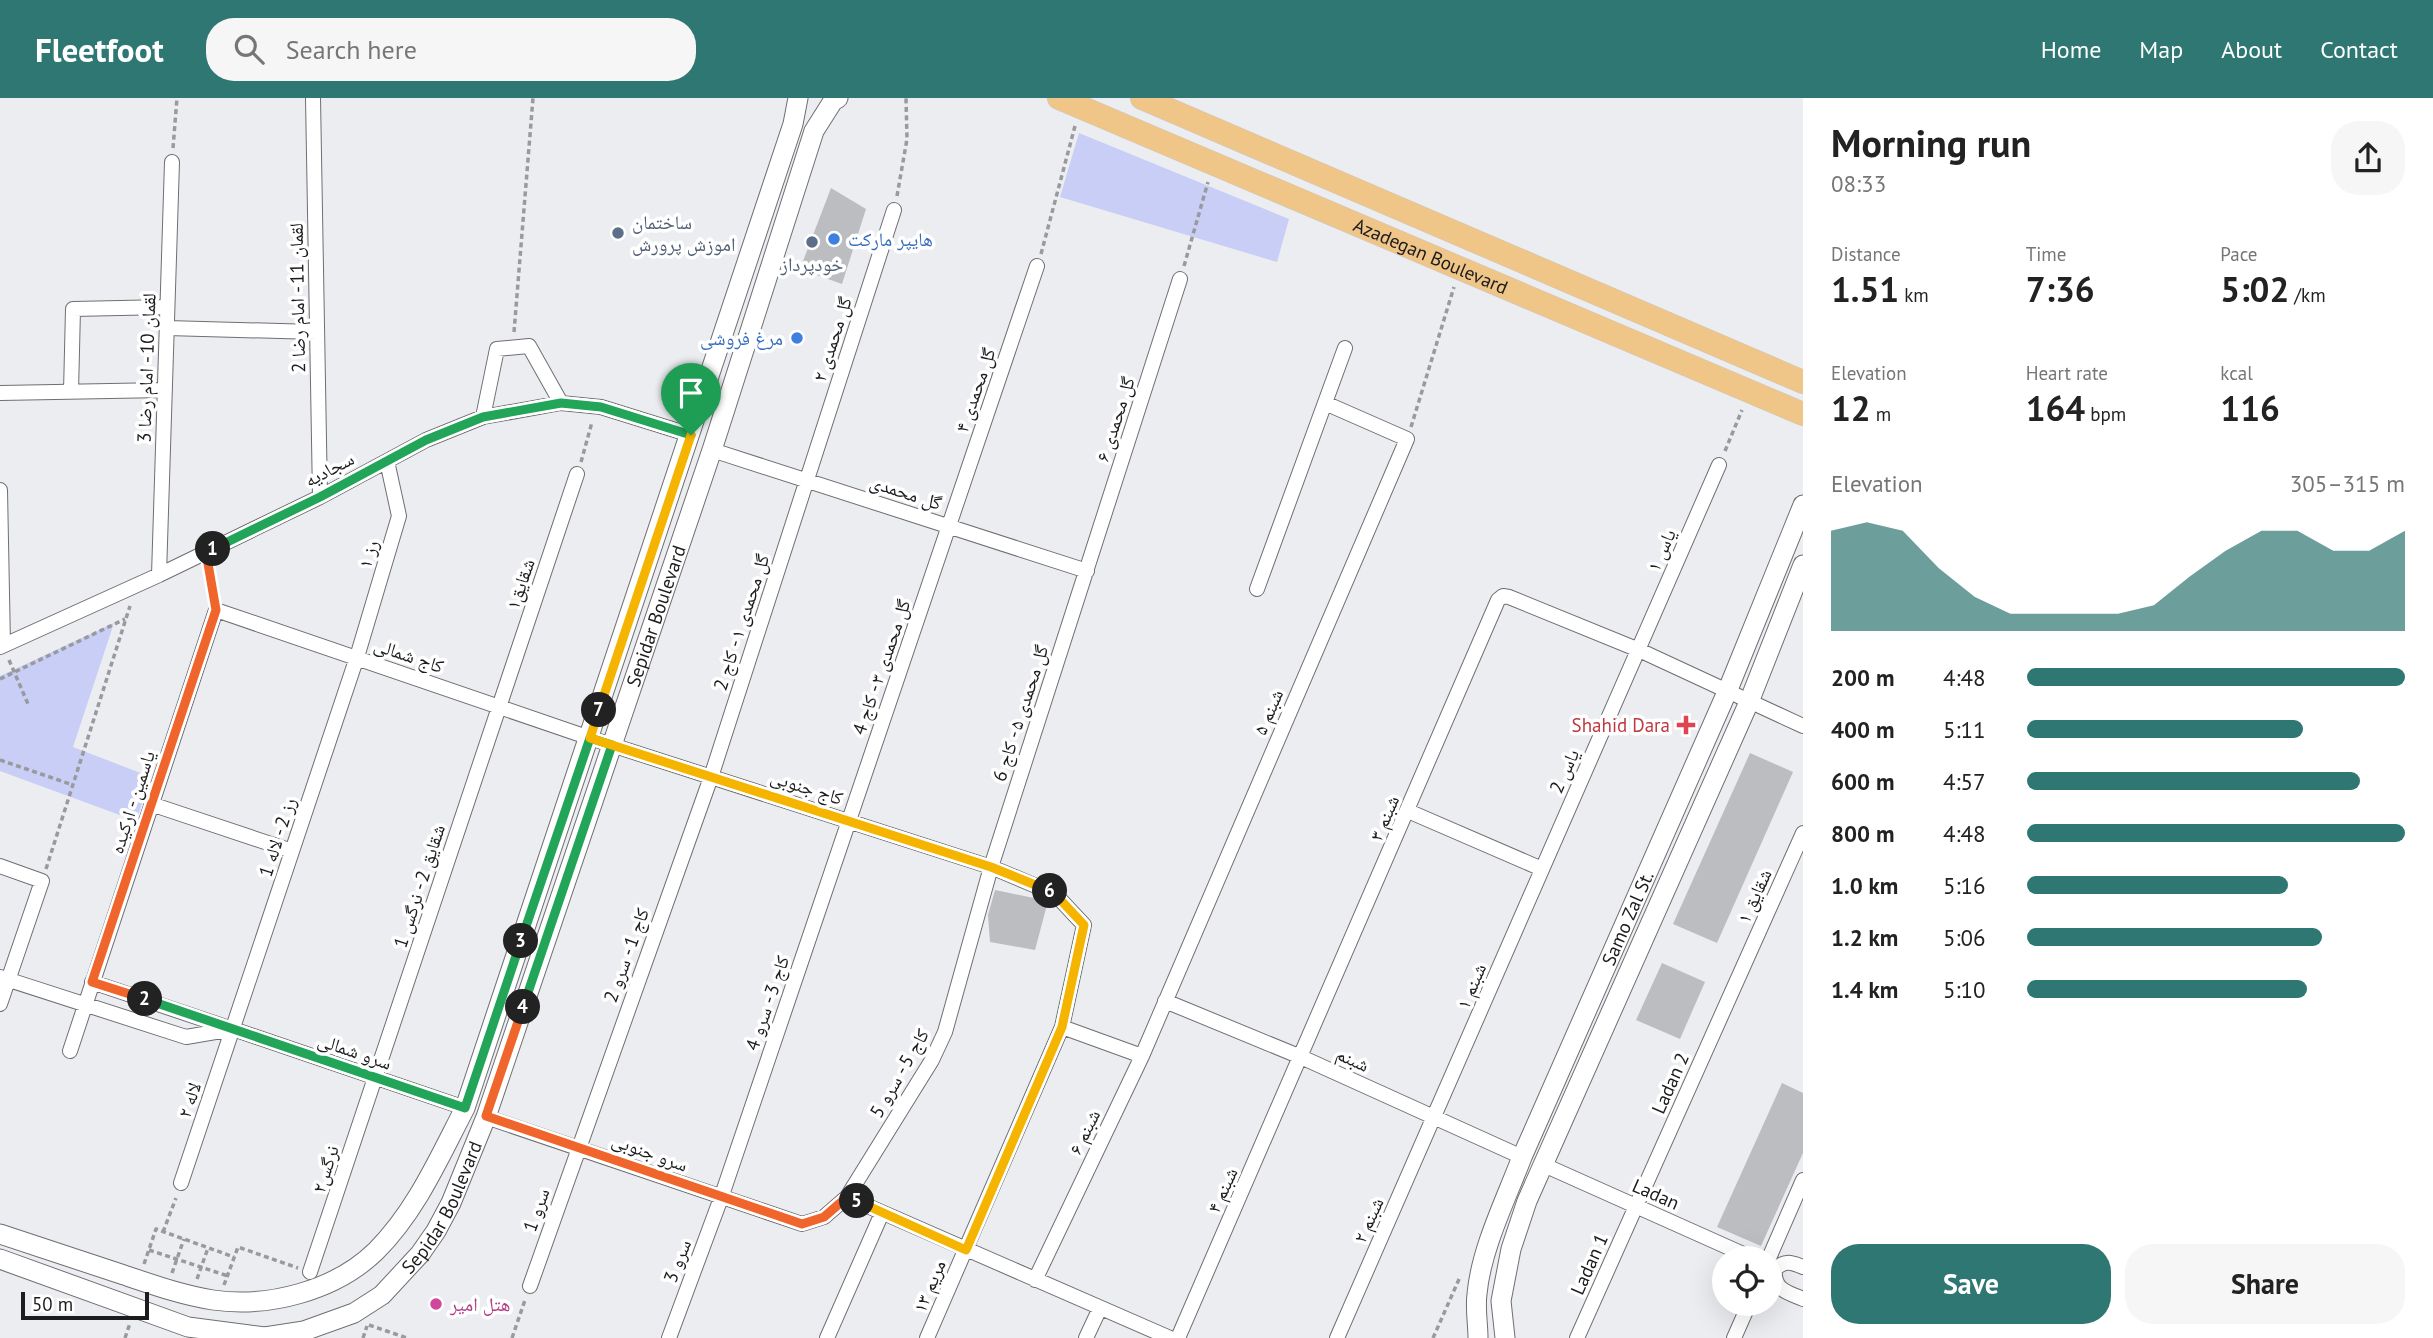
<!DOCTYPE html>
<html lang="en">
<head>
<meta charset="utf-8">
<style>
	:root { --surface:#fff; --page:#f6f6f6; --text:#222; --muted:#767676; --accent:#2e7772 }
	body { margin:0; font-family:"PT Sans","Noto Naskh Arabic",sans-serif; background:var(--page); color:var(--text); height:100vh; display:flex; flex-direction:column; font-size:26px; white-space:nowrap }
	* { box-sizing:border-box; margin:0 }
	p { font-size:23px; color:var(--muted) }
	.icon { flex:none; width:38px; height:38px; fill:none; stroke:currentColor; stroke-width:2; stroke-linecap:round; stroke-linejoin:round }
	.map { position:relative; flex:1; overflow:hidden }
	.panel { display:flex; flex-direction:column; background:var(--surface); width:630px }
	.panel>* { flex:none }
	.tools { position:absolute; left:1712px; top:1148px; display:grid; gap:14px }
	.tools a { display:grid; place-items:center; width:70px; height:70px; border-radius:50%; background:var(--surface); box-shadow:0 7px 28px #0002; font-size:35px }
	.scale { position:absolute; left:21px; bottom:18px; width:128px; box-sizing:border-box; padding-left:7px; border:4px solid #1c1c1e; border-top:0; font-size:19px; line-height:24px; white-space:nowrap; color:#1c1c1e; -webkit-text-stroke:5px #fff; paint-order:stroke }
	.pin { position:absolute; display:grid; place-items:center; width:60px; height:60px; color:#fff; margin:-72px -30px; border-radius:50% 50% 50% 0; rotate:-45deg; box-shadow:0 0 7px #0007 }
	.pin .icon { rotate:45deg }
	.km { position:absolute; width:35px; height:35px; margin:-18px; border-radius:50%; background:#222; color:#fff; font-size:19px; line-height:35px; text-align:center }
	.round { display:grid; place-items:center; flex:none; width:74px; height:74px; border-radius:28px; background:var(--page) }
	.summary { display:flex; align-items:center; justify-content:space-between; height:119px; padding:0 28px }
	h1 { font-size:38px; font-weight:700; line-height:52px }
	.stats { display:grid; grid-template-columns:repeat(3,1fr); gap:10px; height:119px; padding:7px 28px }
	.stats div { display:grid; align-content:center }
	.stats b { font-size:35px; font-weight:700 }
	.stats small { font-size:19px; font-weight:400 }
	.stats p { font-size:19px }
	.chart { height:196px; padding:14px 28px }
	.chart p { display:flex; justify-content:space-between }
	.chart svg { width:100%; height:126px; margin-top:7px; fill:var(--accent); opacity:.7 }
	.button { display:flex; gap:14px; margin-top:auto; padding:14px 28px }
	.button a { flex:1; height:80px; border-radius:28px; background:var(--accent); color:#fff; font-size:28px; font-weight:700; line-height:80px; text-align:center }
	.button a+a { background:var(--page); color:var(--text) }
	ul { padding:0 28px; list-style:none; font-size:23px }
	li { display:grid; grid-template-columns:112px 84px 1fr; align-items:center; height:52px }
	li i { height:18px; border-radius:9px; background:var(--accent) }
	header { display:flex; align-items:center; gap:42px; box-sizing:border-box; height:98px; padding:0 35px; background:var(--accent); color:#fff }
	header strong { font-size:33px }
	nav { display:flex; gap:38px; margin-inline-start:auto; font-size:24px }
	.search { width:490px; height:63px; background:var(--page); display:flex; align-items:center; gap:18px; box-sizing:border-box; padding:0 24px; border-radius:28px; color:var(--muted); font-size:26px }
	main { display:flex; flex:1; min-height:0 }
	.map>svg:first-child { display:block }
</style>
</head>
<body>
<header>
<strong>Fleetfoot</strong>
<div class="search"><svg class="icon" aria-label="search" viewBox="0 0 24 24"><circle cx="10" cy="10" r="6"/><path d="M15 15l6 6"/></svg>Search here</div>
<nav><a>Home</a><a>Map</a><a>About</a><a>Contact</a></nav>
</header>
<main>
<div class="map">
<svg width="1803" height="1240" viewBox="0 0 1803 1240">
	<rect width="100%" height="100%" fill="#ecedf1"/>
	<path fill="#c8cef5" d="M1079 35 1289 121 1277 164 1060 99Z
		M114 525 73 649 151 679 136 723 0 673V578Z"/>
	<path fill="#bcbdc1" d="M831 90 866 111 842 186 800 171Z
		M1750 655 1793 674 1717 845 1673 826Z
		M995 792 1048 803 1035 852 990 844 988 817Z
		M1662 865 1705 884 1680 941 1636 922Z
		M1782 985 1803 995V1055L1761 1148 1717 1129Z"/>
	<g fill="none" stroke-linecap="round" stroke-linejoin="round">
		<defs>
			<path id="minor" d="M313 0 320 399
				M167 230 316 234
				M71 294 73 211 167 209
				M0 295 165 292
				M483 319 497 251 529 248 561 305
				M712 352 1087 473
				M0 392 3 547
				M159 477 172 64
				M1257 491 1345 250
				M0 549 159 477 320 399 426 342 483 319 561 305 601 309 691 337
				M151 706 292 753
				M1408 713 1542 771
				M0 768 42 783 0 906
				M0 879 186 939 233 931 465 1010
				M92 884 232 931
				M1165 903 1301 959 1522 1059
				M1062 929 1142 958
				M70 953 216 512 590 640 991 769 1055 796 1084 827 1062 929 927 1240
				M486 1019 802 1126 824 1119 847 1099 932 962 945 934 991 769 1180 181
				M1544 1067 1752 1160
				M181 1085 357 559 399 418 387 363
				M847 1099 1170 1240
				M1769 1160 1803 1082
				M1803 1169C1791 1164 1785 1162 1775 1171 1773 1192 1787 1194 1803 1201
				M310 1174 577 376
				M1035 1182 1142 958 1407 341 1325 305
				M530 1188 711 679 894 112
				M669 1240 721 1100 1037 168
				M827 1240 882 1115
				M1086 1240 1100 1210
				M1178 1240 1498 502 1503 498 1509 499 1639 552 1803 628
				M1337 1240 1719 367
				M1577 1240 1803 735
				M1734 1240 1749 1206"/>
			<g id="tertiary">
				<path d="M0 1136C40 1149 81 1163 121 1176 151 1186 181 1197 213 1202 268 1210 335 1193 376 1153 416 1113 439 1060 465 1010L793 26 798 0"/>
				<path id="s1" d="M0 1161 188 1229 265 1239 304 1233 354 1215 382 1197 420 1156 436 1133 451 1105 486 1019 712 352 814 33 833 3 838 0"/>
				<path id="s2" d="M1478 1240C1478 1226 1475 1210 1477 1196 1481 1151 1506 1101 1522 1059L1727 594 1803 407"/>
				<path d="M1505 1240 1501 1203 1511 1151 1527 1103 1749 604 1803 467"/>
			</g>
			<g id="primary">
				<path id="s3" d="M1059 0 1803 316"/>
				<path d="M1142 0 1803 284"/>
			</g>
		</defs>
		<use href="#minor" stroke="#6f6f73" stroke-width="16"/>
		<use href="#tertiary" stroke="#6f6f73" stroke-width="21"/>
		<use href="#primary" stroke="#c9c9c9" stroke-width="24"/>
		<path stroke="#999a9d" stroke-width="3.5" stroke-dasharray="5 3.5" stroke-linecap="butt" d="M173 50 177 0
			M897 98 907 41 906 0
			M1041 156 1075 28
			M1184 168 1208 84
			M514 234 533 0
			M1411 329 1454 189
			M1725 353 1742 312
			M581 364 592 324
			M209 470 214 500
			M9 562 28 606
			M0 581 125 521
			M0 662 73 687
			M46 771 130 508
			M163 1134 176 1100
			M149 1152 228 1178
			M144 1166 156 1131 234 1159
			M172 1175 184 1141
			M197 1181 208 1150
			M224 1187 238 1149 298 1170
			M369 1227 407 1240
			M125 1240 130 1225
			M363 1240 367 1228
			M512 1240 525 1202
			M1433 1240 1460 1179"/>
		<use href="#minor" stroke="#fff" stroke-width="14"/>
		<use href="#tertiary" stroke="#fff" stroke-width="19"/>
		<use href="#primary" stroke="#efc588" stroke-width="23"/>
	</g>
	<g fill="none" stroke-linecap="round" stroke-linejoin="round">
		<defs>
			<path id="split-1" d="M213 451 320 399 426 342 483 319 561 305 601 309 691 337"/>
			<path id="split-2" d="M145 901 92 884 216 512 206 454 213 451"/>
			<path id="split-3" d="M145 901 465 1010 521 843"/>
			<path id="split-4" d="M521 843 590 640 612 647 523 909"/>
			<path id="split-5" d="M523 909 486 1018 802 1126 824 1119 847 1099 857 1103"/>
			<path id="split-6" d="M857 1103 966 1152 1062 929 1084 827 1055 796 1050 793"/>
			<path id="split-7" d="M599 612 590 640 991 769 1050 793"/>
			<path id="split-8" d="M599 612 691 337"/>
		</defs>
		<use href="#split-1" stroke="#fff" stroke-width="14"/>
		<use href="#split-2" stroke="#fff" stroke-width="14"/>
		<use href="#split-3" stroke="#fff" stroke-width="14"/>
		<use href="#split-4" stroke="#fff" stroke-width="14"/>
		<use href="#split-5" stroke="#fff" stroke-width="14"/>
		<use href="#split-6" stroke="#fff" stroke-width="14"/>
		<use href="#split-7" stroke="#fff" stroke-width="14"/>
		<use href="#split-8" stroke="#fff" stroke-width="14"/>
		<use href="#split-1" stroke="#22a559" stroke-width="9"/>
		<use href="#split-2" stroke="#f0652b" stroke-width="9"/>
		<use href="#split-3" stroke="#22a559" stroke-width="9"/>
		<use href="#split-4" stroke="#22a559" stroke-width="9"/>
		<use href="#split-5" stroke="#f0652b" stroke-width="9"/>
		<use href="#split-6" stroke="#f5b400" stroke-width="9"/>
		<use href="#split-7" stroke="#f5b400" stroke-width="9"/>
		<use href="#split-8" stroke="#f5b400" stroke-width="9"/>
	</g>
	<g fill="#5c6f8a" stroke="#fff" stroke-width="2.5">
		<circle cx="618" cy="135" r="7"/>
		<circle cx="812" cy="144" r="7"/>
	</g>
	<g fill="#3f7fe0" stroke="#fff" stroke-width="2.5">
		<circle cx="834" cy="141" r="7"/>
		<circle cx="797" cy="240" r="7"/>
	</g>
	<path fill="#e0444e" stroke="#fff" stroke-width="2.5" d="M1682.5 616.5h7v7h7v7h-7v7h-7v-7h-7v-7h7z"/>
	<circle fill="#d1479c" stroke="#fff" stroke-width="2.5" cx="436" cy="1206" r="7"/>
	<g text-anchor="middle" dominant-baseline="central" stroke-width="7" stroke-linejoin="round" paint-order="stroke">
		<g font-size="19" fill="#4e5e75" stroke="#fff" text-anchor="start">
			<text x="632" y="124">ساختمان<tspan x="632" dy="22">اموزش پرورش</tspan></text>
			<text x="812" y="166" text-anchor="middle">خودپرداز</text>
		</g>
		<g font-size="19" fill="#366cbe" stroke="#fff" text-anchor="start">
			<text x="848" y="141">هایپر مارکت</text>
			<text x="783" y="240" text-anchor="end">مرغ فروشی</text>
		</g>
		<g font-size="19" fill="#1c1c1e" stroke="#fff">
			<text stroke="none"><textPath href="#s3" startOffset="404">Azadegan Boulevard</textPath></text>
			<text transform="translate(297 200) rotate(-91)">لقمان 11 - امام رضا 2</text>
			<text transform="translate(832 241) rotate(-72)">گل محمدی ۲</text>
			<text transform="translate(146 270) rotate(-88)">لقمان 10 - امام رضا 3</text>
			<text transform="translate(975 292) rotate(-71)">گل محمدی ۴</text>
			<text transform="translate(1115 321) rotate(-72)">گل محمدی ۶</text>
			<text transform="translate(329 371) rotate(-28)">سجادیه</text>
			<text transform="translate(906 394) rotate(18)">گل محمدی</text>
			<text transform="translate(1661 452) rotate(-66)">یاس ۱</text>
			<text transform="translate(368 456) rotate(-73)">رز ۱</text>
			<text transform="translate(520 486) rotate(-71)">شقایق۱</text>
			<text stroke="none"><textPath href="#s1" startOffset="1141">Sepidar Boulevard</textPath></text>
			<text transform="translate(741 524) rotate(-72)">گل محمدی ۱ - کاج 2</text>
			<text transform="translate(409 557) rotate(19)">کاج شمالی</text>
			<text transform="translate(881 569) rotate(-71)">گل محمدی ۳ - کاج 4</text>
			<text transform="translate(1268 614) rotate(-67)">شبنم ۵</text>
			<text transform="translate(1020 615) rotate(-72)">گل محمدی ۵ - کاج 6</text>
			<text transform="translate(1564 673) rotate(-66)">یاس 2</text>
			<text transform="translate(807 689) rotate(18)">کاج جنوبی</text>
			<text transform="translate(132 704) rotate(-72)">یاسمین - ارکیده</text>
			<text transform="translate(1384 720) rotate(-67)">شبنم ۳</text>
			<text transform="translate(277 739) rotate(-72)">رز 2 - لاله 1</text>
			<text transform="translate(419 788) rotate(-72)">شقایق 2 - نرگس 1</text>
			<text transform="translate(1754 798) rotate(-66)">شقایق ۱</text>
			<text stroke="none"><textPath href="#s2" startOffset="450">Samo Zal St.</textPath></text>
			<text transform="translate(626 857) rotate(-70)">کاج 1 - سرو 2</text>
			<text transform="translate(1471 888) rotate(-67)">شبنم ۱</text>
			<text transform="translate(767 905) rotate(-71)">کاج 3 - سرو 4</text>
			<text transform="translate(355 953) rotate(19)">سرو شمالی</text>
			<text transform="translate(1353 961) rotate(24)">شبنم</text>
			<text transform="translate(899 975) rotate(-60)">کاج 5 - سرو 5</text>
			<text transform="translate(1670 985) rotate(-66)">Ladan 2</text>
			<text transform="translate(189 1002) rotate(-71)">لاله ۲</text>
			<text transform="translate(1084 1034) rotate(-64)">شبنم ۶</text>
			<text transform="translate(650 1054) rotate(20)">سرو جنوبی</text>
			<text transform="translate(325 1071) rotate(-72)">نرگس۲</text>
			<text transform="translate(1222 1092) rotate(-66)">شبنم ۴</text>
			<text transform="translate(1656 1096) rotate(24)">Ladan</text>
			<text stroke="none"><textPath href="#s1" startOffset="511">Sepidar Boulevard</textPath></text>
			<text transform="translate(536 1112) rotate(-71)">سرو 1</text>
			<text transform="translate(1368 1122) rotate(-66)">شبنم ۲</text>
			<text transform="translate(677 1163) rotate(-69)">سرو 3</text>
			<text transform="translate(1589 1166) rotate(-66)">Ladan 1</text>
			<text transform="translate(929 1188) rotate(-67)">مریم ۱۳</text>
		</g>
		<g font-size="19" fill="#be3a42" stroke="#fff" text-anchor="end">
			<text x="1670" y="627">Shahid Dara</text>
		</g>
		<g font-size="19" fill="#b23c85" stroke="#fff" text-anchor="start">
			<text x="450" y="1206">هتل امیر</text>
		</g>
	</g>
</svg>
<div class="tools">
<a><svg class="icon" aria-label="locate" viewBox="0 0 24 24"><circle cx="12" cy="12" r="6"/><path d="M12 2v4M12 18v4M2 12h4M18 12h4"/></svg></a>
</div>
<div class="scale">50 m</div>
<div class="pin" style="left:691px;top:337px;background:#1e9e55"><svg class="icon" aria-label="arrive" viewBox="0 0 24 24"><path d="M6 21V4h12l-3 4 3 4H6"/></svg></div>
<b class="km" style="left:213px;top:451px">1</b>
<b class="km" style="left:145px;top:901px">2</b>
<b class="km" style="left:521px;top:843px">3</b>
<b class="km" style="left:523px;top:909px">4</b>
<b class="km" style="left:857px;top:1103px">5</b>
<b class="km" style="left:1050px;top:793px">6</b>
<b class="km" style="left:599px;top:612px">7</b>
</div>
<section class="panel">
<div class="summary"><div><h1>Morning run</h1><p>08:33</p></div><a class="round"><svg class="icon" aria-label="share" viewBox="0 0 24 24"><path d="M12 15V3M7 8l5-5 5 5M5 13v7h14v-7"/></svg></a></div>
<div class="stats">
<div><p>Distance</p><b>1.51<small> km</small></b></div>
<div><p>Time</p><b>7:36</b></div>
<div><p>Pace</p><b>5:02<small> /km</small></b></div>
</div>
<div class="stats">
<div><p>Elevation</p><b>12<small> m</small></b></div>
<div><p>Heart rate</p><b>164<small> bpm</small></b></div>
<div><p>kcal</p><b>116</b></div>
</div>
<div class="chart"><p><span>Elevation</span>305–315 m</p>
<svg viewBox="0 0 160 44" preserveAspectRatio="none"><path d="M0 44V9L10 6L20 9L30 22L40 32L50 38L60 38L70 38L80 38L90 35L100 25L110 16L120 9L130 9L140 16L150 16L160 9V44z"/></svg>
</div>
<ul>
<li><b>200 m</b>4:48<i style="width:100%"></i></li>
<li><b>400 m</b>5:11<i style="width:73%"></i></li>
<li><b>600 m</b>4:57<i style="width:88%"></i></li>
<li><b>800 m</b>4:48<i style="width:100%"></i></li>
<li><b>1.0 km</b>5:16<i style="width:69%"></i></li>
<li><b>1.2 km</b>5:06<i style="width:78%"></i></li>
<li><b>1.4 km</b>5:10<i style="width:74%"></i></li>
</ul>
<div class="button"><a>Save</a><a>Share</a></div>
</section>
</main>
</body>
</html>
